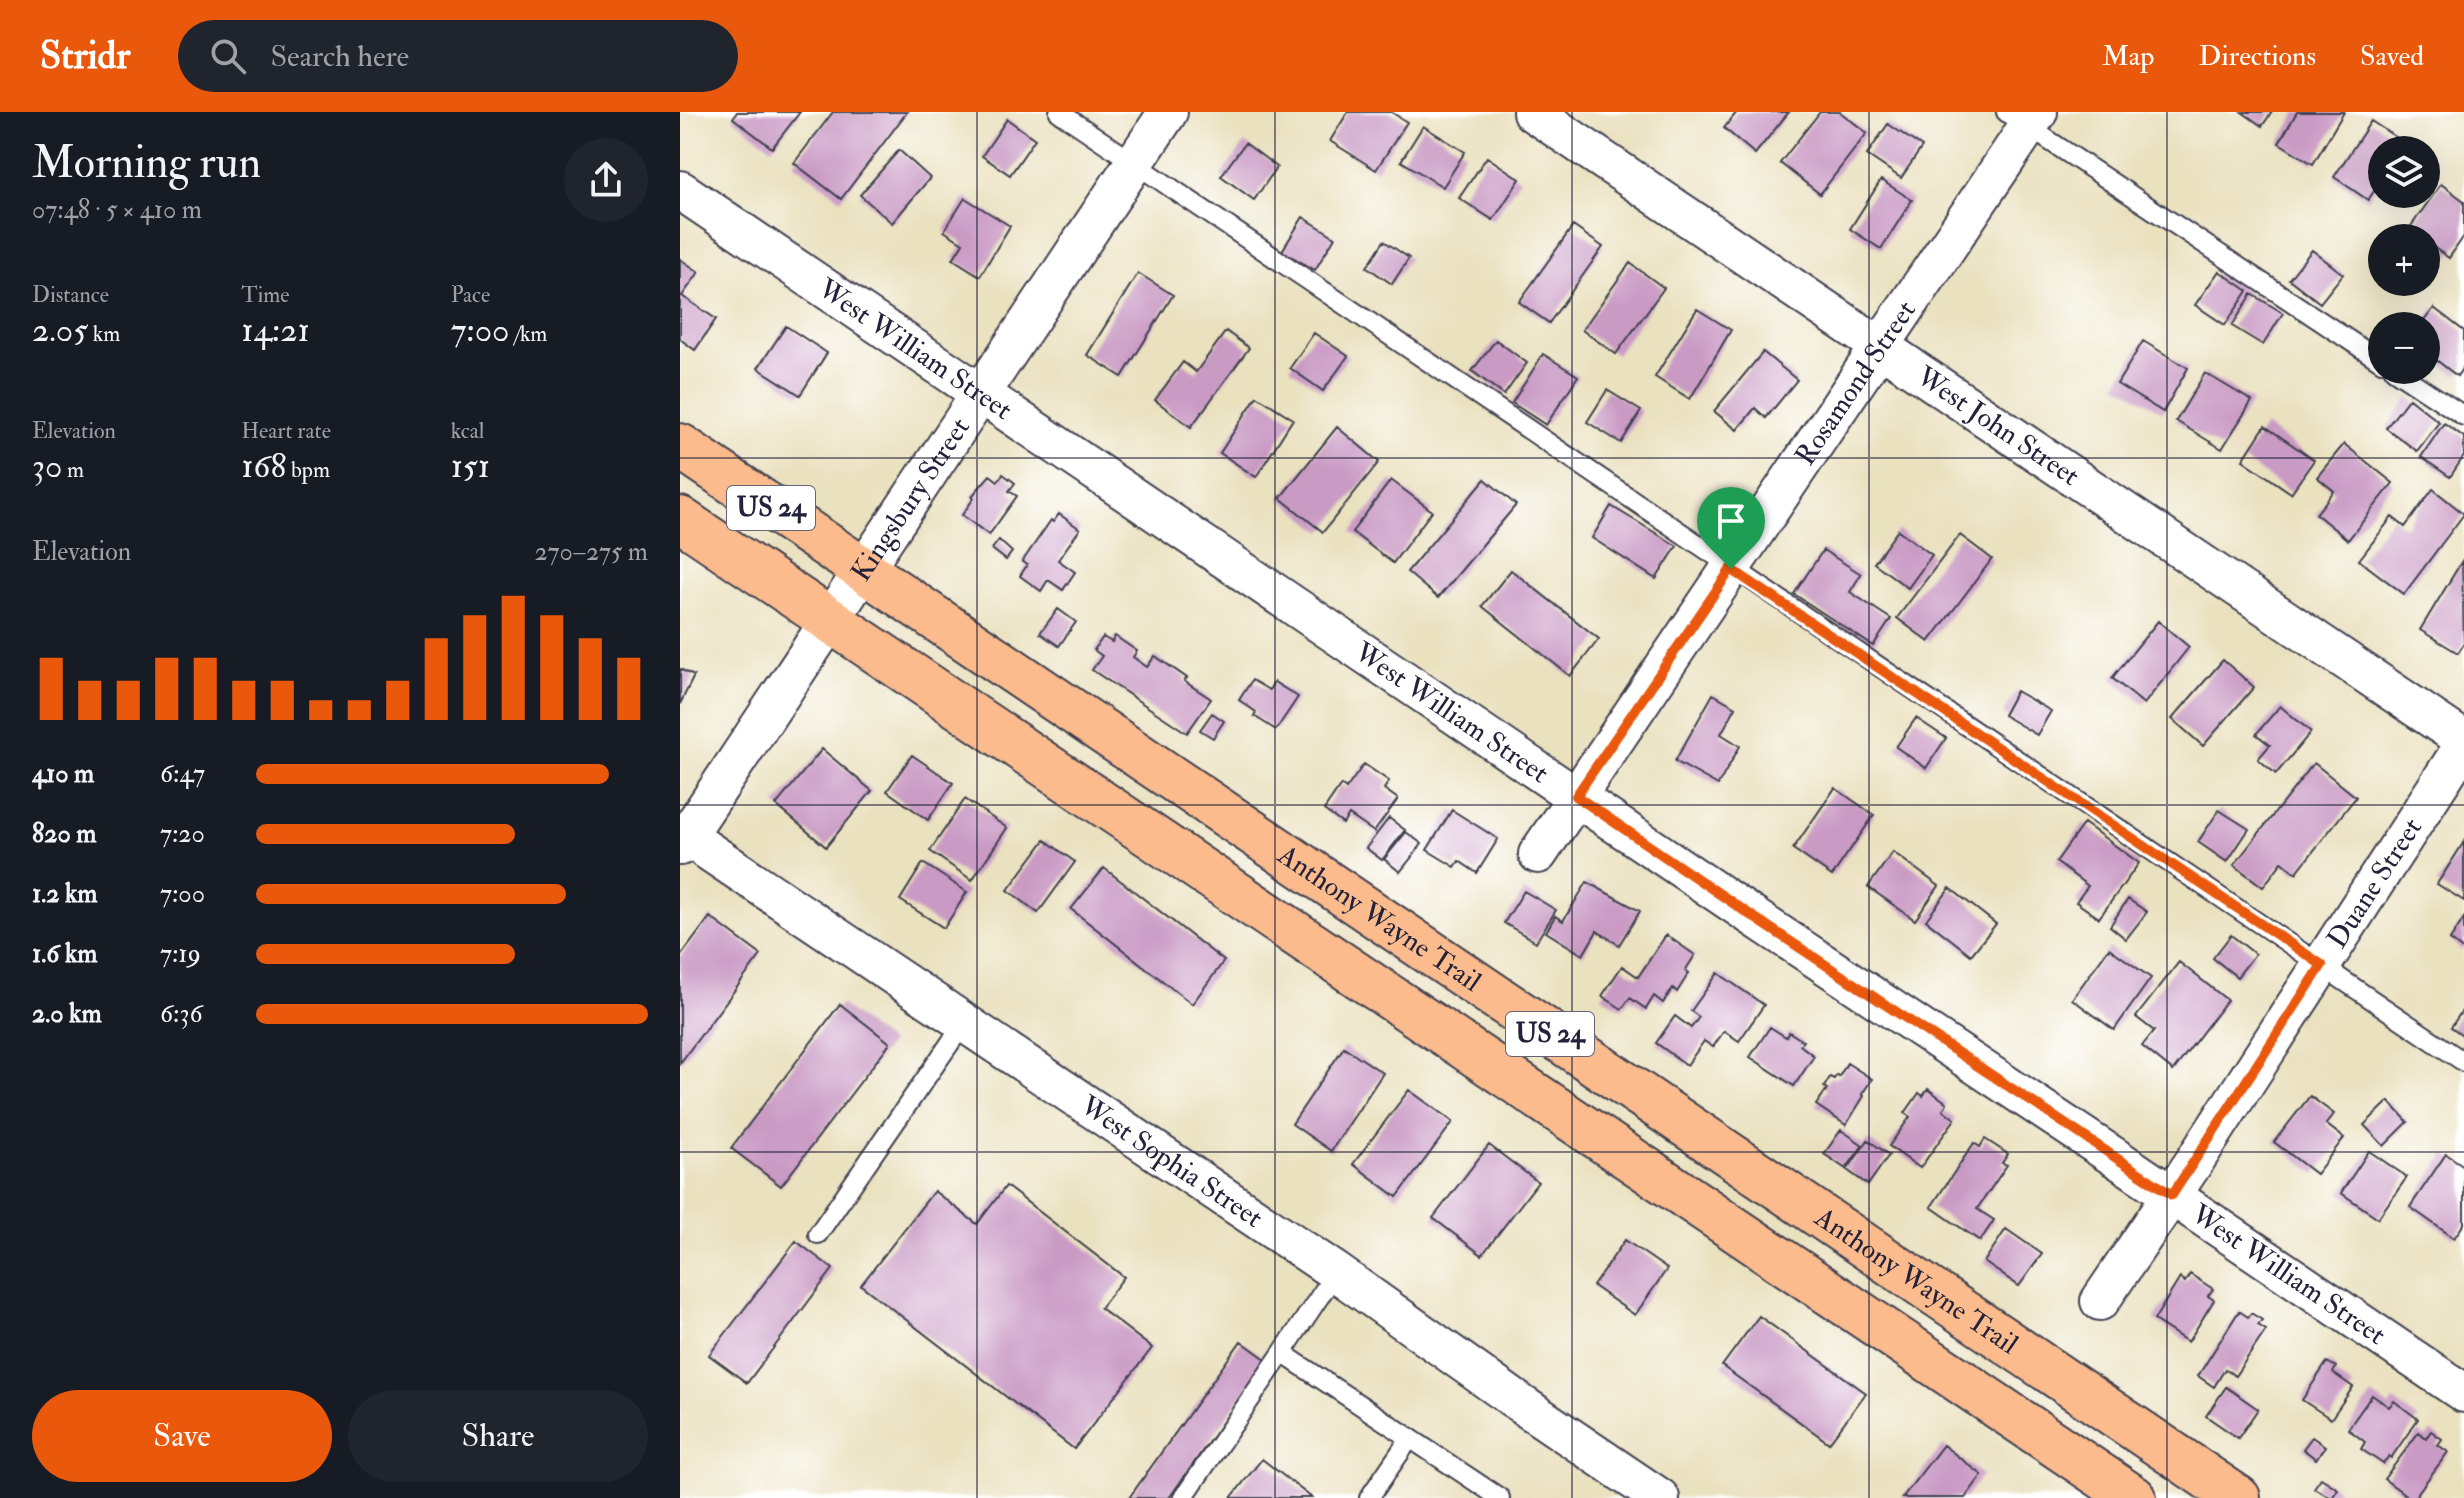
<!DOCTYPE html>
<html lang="en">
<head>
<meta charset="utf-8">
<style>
	:root { --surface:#171b24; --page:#20242c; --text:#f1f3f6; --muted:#9ea1a6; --accent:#ea580c }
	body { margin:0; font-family:"IM FELL Double Pica",serif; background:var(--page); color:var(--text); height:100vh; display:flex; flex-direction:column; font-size:30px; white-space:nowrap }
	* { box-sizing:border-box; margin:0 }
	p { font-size:26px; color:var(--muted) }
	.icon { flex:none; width:44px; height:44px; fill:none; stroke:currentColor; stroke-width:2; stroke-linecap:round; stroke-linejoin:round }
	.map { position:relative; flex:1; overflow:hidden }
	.details { display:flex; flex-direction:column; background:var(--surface); width:680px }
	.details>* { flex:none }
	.controls { position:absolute; left:1688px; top:24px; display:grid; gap:16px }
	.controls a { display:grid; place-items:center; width:72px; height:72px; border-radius:50%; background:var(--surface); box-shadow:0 8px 32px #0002; font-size:40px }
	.pin { position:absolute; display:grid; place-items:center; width:68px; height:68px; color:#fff; margin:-82px -34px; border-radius:50% 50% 50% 0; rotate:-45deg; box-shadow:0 0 8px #0007 }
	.pin .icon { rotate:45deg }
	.round { display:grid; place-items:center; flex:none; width:84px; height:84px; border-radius:42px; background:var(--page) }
	.overview { display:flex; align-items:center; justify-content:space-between; height:136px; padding:0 32px }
	h1 { font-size:44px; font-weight:600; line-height:60px }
	.metrics { display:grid; grid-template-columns:repeat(3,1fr); gap:12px; height:136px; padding:8px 32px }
	.metrics div { display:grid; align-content:center }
	.metrics b { font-size:34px; font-weight:600 }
	.metrics small { font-size:22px; font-weight:400 }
	.metrics p { font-size:22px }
	.chart { height:224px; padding:16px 32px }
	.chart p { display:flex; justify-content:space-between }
	.chart svg { width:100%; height:144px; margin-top:8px; stroke:var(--accent); stroke-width:6 }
	.cta { display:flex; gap:16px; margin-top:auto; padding:16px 32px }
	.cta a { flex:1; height:92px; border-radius:48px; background:var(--accent); color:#fff; font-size:32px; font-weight:600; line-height:92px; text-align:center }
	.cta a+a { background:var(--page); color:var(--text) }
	ul { padding:0 32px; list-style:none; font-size:26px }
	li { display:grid; grid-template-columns:128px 96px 1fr; align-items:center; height:60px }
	li i { height:20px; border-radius:10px; background:var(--accent) }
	header { display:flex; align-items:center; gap:48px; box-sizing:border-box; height:112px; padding:0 40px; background:var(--accent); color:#fff }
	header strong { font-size:38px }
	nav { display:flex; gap:44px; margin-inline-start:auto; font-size:28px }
	.search { width:560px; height:72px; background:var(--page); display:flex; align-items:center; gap:20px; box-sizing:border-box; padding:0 28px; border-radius:44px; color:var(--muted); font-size:30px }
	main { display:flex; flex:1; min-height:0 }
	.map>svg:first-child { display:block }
</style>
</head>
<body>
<header>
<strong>Stridr</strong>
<div class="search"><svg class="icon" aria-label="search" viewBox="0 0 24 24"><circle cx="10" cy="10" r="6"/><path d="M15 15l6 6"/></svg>Search here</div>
<nav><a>Map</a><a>Directions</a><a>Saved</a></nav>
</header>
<main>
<section class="details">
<div class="overview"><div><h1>Morning run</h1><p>07:48 · 5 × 410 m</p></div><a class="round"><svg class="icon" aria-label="share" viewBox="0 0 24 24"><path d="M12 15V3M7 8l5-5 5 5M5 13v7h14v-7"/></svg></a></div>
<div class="metrics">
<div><p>Distance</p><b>2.05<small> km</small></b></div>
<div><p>Time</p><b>14:21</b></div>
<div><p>Pace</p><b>7:00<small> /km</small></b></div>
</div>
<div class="metrics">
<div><p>Elevation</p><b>30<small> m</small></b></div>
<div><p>Heart rate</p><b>168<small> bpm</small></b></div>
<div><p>kcal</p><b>151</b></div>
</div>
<div class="chart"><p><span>Elevation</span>270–275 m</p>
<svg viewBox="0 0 160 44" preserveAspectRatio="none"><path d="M5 44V25M15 44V32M25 44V32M35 44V25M45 44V25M55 44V32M65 44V32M75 44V38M85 44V38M95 44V32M105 44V19M115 44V12M125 44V6M135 44V12M145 44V19M155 44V25"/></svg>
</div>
<ul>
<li><b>410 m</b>6:47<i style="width:90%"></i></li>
<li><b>820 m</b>7:20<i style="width:66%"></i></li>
<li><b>1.2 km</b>7:00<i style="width:79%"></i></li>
<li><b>1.6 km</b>7:19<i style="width:66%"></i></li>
<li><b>2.0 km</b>6:36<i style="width:100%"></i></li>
</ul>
<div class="cta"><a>Save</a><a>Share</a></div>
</section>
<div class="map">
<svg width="1784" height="1386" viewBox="0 0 1784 1386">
	<rect width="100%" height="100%" fill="#fff"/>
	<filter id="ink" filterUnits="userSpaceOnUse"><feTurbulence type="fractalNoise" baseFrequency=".0125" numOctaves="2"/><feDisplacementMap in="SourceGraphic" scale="16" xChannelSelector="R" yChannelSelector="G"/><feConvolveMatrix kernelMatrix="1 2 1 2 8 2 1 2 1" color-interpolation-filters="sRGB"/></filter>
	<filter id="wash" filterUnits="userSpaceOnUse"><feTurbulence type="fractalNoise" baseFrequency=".006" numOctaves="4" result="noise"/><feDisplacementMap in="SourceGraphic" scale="32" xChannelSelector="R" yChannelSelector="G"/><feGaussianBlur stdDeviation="1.8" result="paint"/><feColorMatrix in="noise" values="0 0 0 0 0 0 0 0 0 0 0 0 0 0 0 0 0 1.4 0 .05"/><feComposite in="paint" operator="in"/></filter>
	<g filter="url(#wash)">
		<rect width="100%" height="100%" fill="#eae1bf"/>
		<g id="blocks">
			<path fill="#c99ac4" d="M57 0H120L92 36 53 6Z
				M153 0H227L161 87 114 51Z
				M668 0H711L727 10 696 58 650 29Z
				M1057 0H1109L1075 42 1044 16Z
				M1140 0H1160L1187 21 1140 82 1100 51Z
				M1562 0H1592L1582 14Z
				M1617 0H1664L1633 52 1599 31Z
				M327 7 355 27 330 63 302 44Z
				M1691 9 1725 31 1721 38H1702V67L1688 88 1654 65Z
				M1208 12 1242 35 1221 66 1187 43Z
				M743 14 785 40 763 75 721 49Z
				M565 31 597 55 574 88 541 64Z
				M219 38 250 66 212 111 180 83Z
				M807 45 840 67 813 108 779 86Z
				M1201 68 1232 88 1201 137 1170 117Z
				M1761 72 1784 89V124L1769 146 1746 130V126H1741L1729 117Z
				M285 86 330 114 300 164 273 147 283 131 264 119Z
				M623 105 655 125 635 158 602 139Z
				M893 114 923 135 869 211 839 190Z
				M704 129 729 146 712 172 687 155Z
				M1632 138 1663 162 1640 191 1609 167Z
				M0 147 19 160 2 184 36 207 15 238 0 227Z
				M950 151 984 176 936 242 902 218Z
				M1539 159 1568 179 1545 213 1515 193Z
				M458 161 493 183 442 265 407 243Z
				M1572 182 1603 201 1583 233 1552 214Z
				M1754 196 1784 219V254L1777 264 1746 240V214H1740Z
				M1017 197 1051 218 1010 287 975 265Z
				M106 214 147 241 120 283 78 256Z
				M546 219 569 236 511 315 475 288 503 250 516 260Z
				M634 221 668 244 643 279 610 256Z
				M816 228 847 251 824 283 792 259Z
				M1463 229 1508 256 1483 300 1437 272Z
				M1083 240 1117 268 1086 306 1075 296 1057 318 1034 299Z
				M863 242 898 264 866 313 832 291Z
				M1525 261 1572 289 1542 337 1496 309Z
				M927 278 961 299 941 331 907 310Z
				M577 284 613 307 576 365 540 341Z
				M1729 286 1759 310 1737 339 1706 316Z
				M1764 311 1784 325V344L1770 365 1741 345Z
				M1585 314 1634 348 1611 381 1563 348Z
				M657 315 699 350 643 420 600 386Z
				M1664 332 1713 371 1668 428 1636 402 1654 379 1637 365Z
				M323 362 335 371 329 379 337 384 309 423 282 403 294 386 292 384 310 363 318 369Z
				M805 367 836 393 758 486 727 460Z
				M711 368 752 399 713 451 672 420Z
				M1753 377 1784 402 1724 482 1679 448 1712 405 1725 415Z
				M931 394 997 434 976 467 912 426Z
				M379 402 400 417 378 448 395 460 383 478 368 468 361 479 340 464 347 453 342 450 371 408 373 410Z
				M1218 418 1252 443 1228 476 1194 451Z
				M1280 423 1312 447 1249 530 1217 506Z
				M319 428 332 440 326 448 312 437Z
				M1143 438 1181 462 1170 480 1211 507 1193 534 1114 482Z
				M1782 449 1784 532 1778 541 1740 518Z
				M831 458 919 527 890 564 802 494Z
				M378 497 396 510 379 534 360 521Z
				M1478 509 1509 535 1464 592 1432 566Z
				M435 524 457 539 453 545 467 555 475 544 507 566 504 569 531 587 507 621 412 558 422 544 414 538 423 525 432 530Z
				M1543 548 1574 575 1523 634 1492 607Z
				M0 557 14 564 0 592Z
				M572 568 589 578 594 570 618 585 596 618 574 604 576 600 559 588Z
				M1336 579 1371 599 1357 623 1323 603Z
				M1033 582 1056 595 1041 622 1060 634 1038 673 995 649Z
				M1600 594 1631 620 1596 662 1578 647 1590 633 1576 622Z
				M532 601 544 609 533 626 520 618Z
				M1236 606 1266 626 1246 656 1216 635Z
				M142 637 192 679 146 735 96 693Z
				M232 643 273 671 248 708 207 679Z
				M1634 651 1676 685 1616 761 1602 750 1583 775 1554 753Z
				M684 652 709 669 704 677 718 687 694 720 669 703 663 712 644 698 661 673 666 677Z
				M1155 676 1194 703 1152 764 1113 737Z
				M285 687 327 716 292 768 250 739Z
				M772 698 818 727 797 761 779 749 775 755 747 738Z
				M1539 698 1569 717 1547 750 1518 730Z
				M709 706 725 718 702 748 686 736Z
				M1404 711 1459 751 1419 806 1396 790 1408 774 1376 750Z
				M726 720 742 732 720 760 704 747Z
				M365 728 395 750 358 801 328 778Z
				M1784 730V789L1757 772Z
				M1213 740 1259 774 1235 808 1188 775Z
				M243 751 287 780 264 816 220 788Z
				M424 756 544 849 512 892 391 797Z
				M907 770 960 799 939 833 917 819 903 843 866 820 875 804 883 809Z
				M1270 776 1316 812 1291 843 1246 808Z
				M844 779 876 798 856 830 824 811Z
				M1448 787 1467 800 1446 827 1430 814Z
				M30 805 81 843 0 951V845Z
				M1784 806V839L1770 828Z
				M986 823 1015 843 1005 859 1009 861 997 880 993 876 983 891 974 884 966 897 950 886 942 897 922 884 942 854 958 865Z
				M1551 823 1575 842 1557 865 1533 846Z
				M1429 836 1471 866 1434 918 1392 887Z
				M1499 850 1547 888 1493 959 1462 934 1474 919 1456 905Z
				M1038 861 1084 893 1059 929 1044 919 1033 935 1024 929 1007 953 976 931 995 904 1011 916 1019 905 1011 899Z
				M160 892 210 931 101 1074 51 1036Z
				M1784 896V924L1771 915Z
				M1090 915 1106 925 1109 920 1123 929 1120 933 1134 944 1114 974 1070 945Z
				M664 935 703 961 651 1039 612 1012Z
				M1167 951 1192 967 1182 982 1184 984 1166 1013 1136 993 1147 977 1144 975 1150 965 1154 967 1157 963 1159 965Z
				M1248 977 1267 991 1263 998 1275 1007 1240 1056 1209 1034 1230 1005 1225 1001 1239 981 1243 984Z
				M729 978 773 1010 717 1085 673 1052Z
				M1630 984 1654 1002 1646 1012 1664 1026 1636 1062 1594 1030Z
				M1709 989 1728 1010 1704 1034 1684 1013Z
				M1161 1018 1183 1033 1166 1057 1144 1042Z
				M1305 1027 1328 1042 1322 1051 1327 1053 1297 1097 1314 1108 1300 1129 1251 1095 1294 1031 1300 1035Z
				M1188 1028 1209 1043 1188 1073 1167 1058Z
				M809 1033 858 1070 802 1143 753 1106Z
				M1689 1039 1727 1065 1698 1106 1661 1081Z
				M1766 1042 1784 1054V1112L1774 1126 1730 1095Z
				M326 1074 444 1165 420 1196 472 1236 394 1337 181 1173 254 1079 297 1112Z
				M1326 1117 1362 1142 1339 1174 1304 1150Z
				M945 1128 987 1157 955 1203 913 1174Z
				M116 1129 153 1157 67 1271 29 1243Z
				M1510 1162 1533 1177 1528 1184 1534 1188 1508 1230 1474 1208 1500 1166 1505 1170Z
				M1559 1199 1568 1205 1571 1201 1582 1208 1578 1213 1586 1218 1555 1264 1545 1257 1534 1275 1518 1264Z
				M1079 1204 1186 1281 1149 1331 1042 1254Z
				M561 1229 587 1248 489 1386H449Z
				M1647 1250 1656 1255 1653 1261 1673 1275 1651 1307 1622 1288Z
				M1546 1275 1578 1297 1558 1326 1526 1304Z
				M1692 1283 1709 1295 1714 1289 1738 1307 1711 1346 1709 1344 1703 1352 1681 1337 1685 1330 1668 1317Z
				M1751 1319 1762 1327 1758 1333 1768 1340 1734 1386H1730L1704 1367 1739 1320 1746 1326Z
				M1632 1325 1645 1334 1636 1347 1623 1337Z
				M1263 1333 1302 1363 1285 1386H1222Z
				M582 1347 632 1386H551Z
				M1641 1366 1658 1377 1652 1386 1634 1376Z"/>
		</g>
	</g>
	<g filter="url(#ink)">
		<use href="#blocks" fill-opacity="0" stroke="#403f4f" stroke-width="2"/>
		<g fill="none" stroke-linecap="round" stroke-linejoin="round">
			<defs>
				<path id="service" d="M379 0 1784 950
					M1326 0 1702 250
					M1714 258 1784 304
					M138 1122 284 911
					M656 1160 602 1241 820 1386
					M503 1386 602 1241
					M689 1386 730 1326"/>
				<g id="minor">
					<path id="s1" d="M852 0 1784 628"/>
					<path id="s2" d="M0 78 1069 802 1454 1058 1784 1281"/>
					<path id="s3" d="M0 720 656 1160 844 1294 980 1386"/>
					<path id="s4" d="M0 734 488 0"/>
					<path id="s5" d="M858 742 1358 0"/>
					<path id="s6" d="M1420 1189 1516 1047 1784 633"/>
				</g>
				<g id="trunk">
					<path id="s7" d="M0 334 1558 1386"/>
					<path d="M0 407 1454 1386"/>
				</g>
			</defs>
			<use href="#service" stroke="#403f4f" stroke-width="22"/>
			<use href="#minor" stroke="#403f4f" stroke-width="42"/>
			<use href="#trunk" stroke="#403f4f" stroke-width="48"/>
			<use href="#service" stroke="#fff" stroke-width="18"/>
			<use href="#minor" stroke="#fff" stroke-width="38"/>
			<use href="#trunk" stroke="#fbbb8d" stroke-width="44"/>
		</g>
	</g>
	<g fill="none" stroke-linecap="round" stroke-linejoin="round" filter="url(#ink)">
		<defs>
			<path id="route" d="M1051 457 1642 853 1492 1083 1069 802 896 684Z"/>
		</defs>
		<use href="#route" stroke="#fff" stroke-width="16"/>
		<use href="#route" stroke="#ea580c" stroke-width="10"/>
	</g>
	<path fill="none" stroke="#22223b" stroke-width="2" stroke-opacity="0.55" d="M297 0V1386M595 0V1386M892 0V1386M1189 0V1386M1487 0V1386M0 346H1784M0 693H1784M0 1040H1784"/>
	<g text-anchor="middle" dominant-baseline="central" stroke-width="7" stroke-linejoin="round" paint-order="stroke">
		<g fill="#fff" stroke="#646476" stroke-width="2">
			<rect x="47" y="374" width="88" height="44" rx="6"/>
			<rect x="826" y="900" width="88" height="44" rx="6"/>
		</g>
		<g font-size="26" font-weight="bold" fill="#22223b">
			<text x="91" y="396">US 24</text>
			<text x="870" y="922">US 24</text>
		</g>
		<g font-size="28" fill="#22223b" stroke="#fff">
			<text stroke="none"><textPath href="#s2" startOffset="284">West William Street</textPath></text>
			<text stroke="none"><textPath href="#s5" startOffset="568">Rosamond Street</textPath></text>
			<text stroke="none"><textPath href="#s1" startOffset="562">West John Street</textPath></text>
			<text stroke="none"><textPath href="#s4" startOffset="416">Kingsbury Street</textPath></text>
			<text stroke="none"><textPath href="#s2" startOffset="932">West William Street</textPath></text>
			<text stroke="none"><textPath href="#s6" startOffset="500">Duane Street</textPath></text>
			<text stroke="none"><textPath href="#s7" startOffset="844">Anthony Wayne Trail</textPath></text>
			<text stroke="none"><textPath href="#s3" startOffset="592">West Sophia Street</textPath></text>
			<text stroke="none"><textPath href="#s2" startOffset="1940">West William Street</textPath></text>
			<text stroke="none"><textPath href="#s7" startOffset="1492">Anthony Wayne Trail</textPath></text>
		</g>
	</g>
</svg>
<div class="controls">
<a><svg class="icon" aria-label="layers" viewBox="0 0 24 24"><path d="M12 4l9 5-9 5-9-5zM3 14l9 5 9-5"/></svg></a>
<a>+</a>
<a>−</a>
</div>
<div class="pin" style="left:1051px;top:457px;background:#1e9e55"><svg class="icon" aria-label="arrive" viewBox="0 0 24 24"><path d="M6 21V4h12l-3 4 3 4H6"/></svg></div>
</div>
</main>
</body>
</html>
